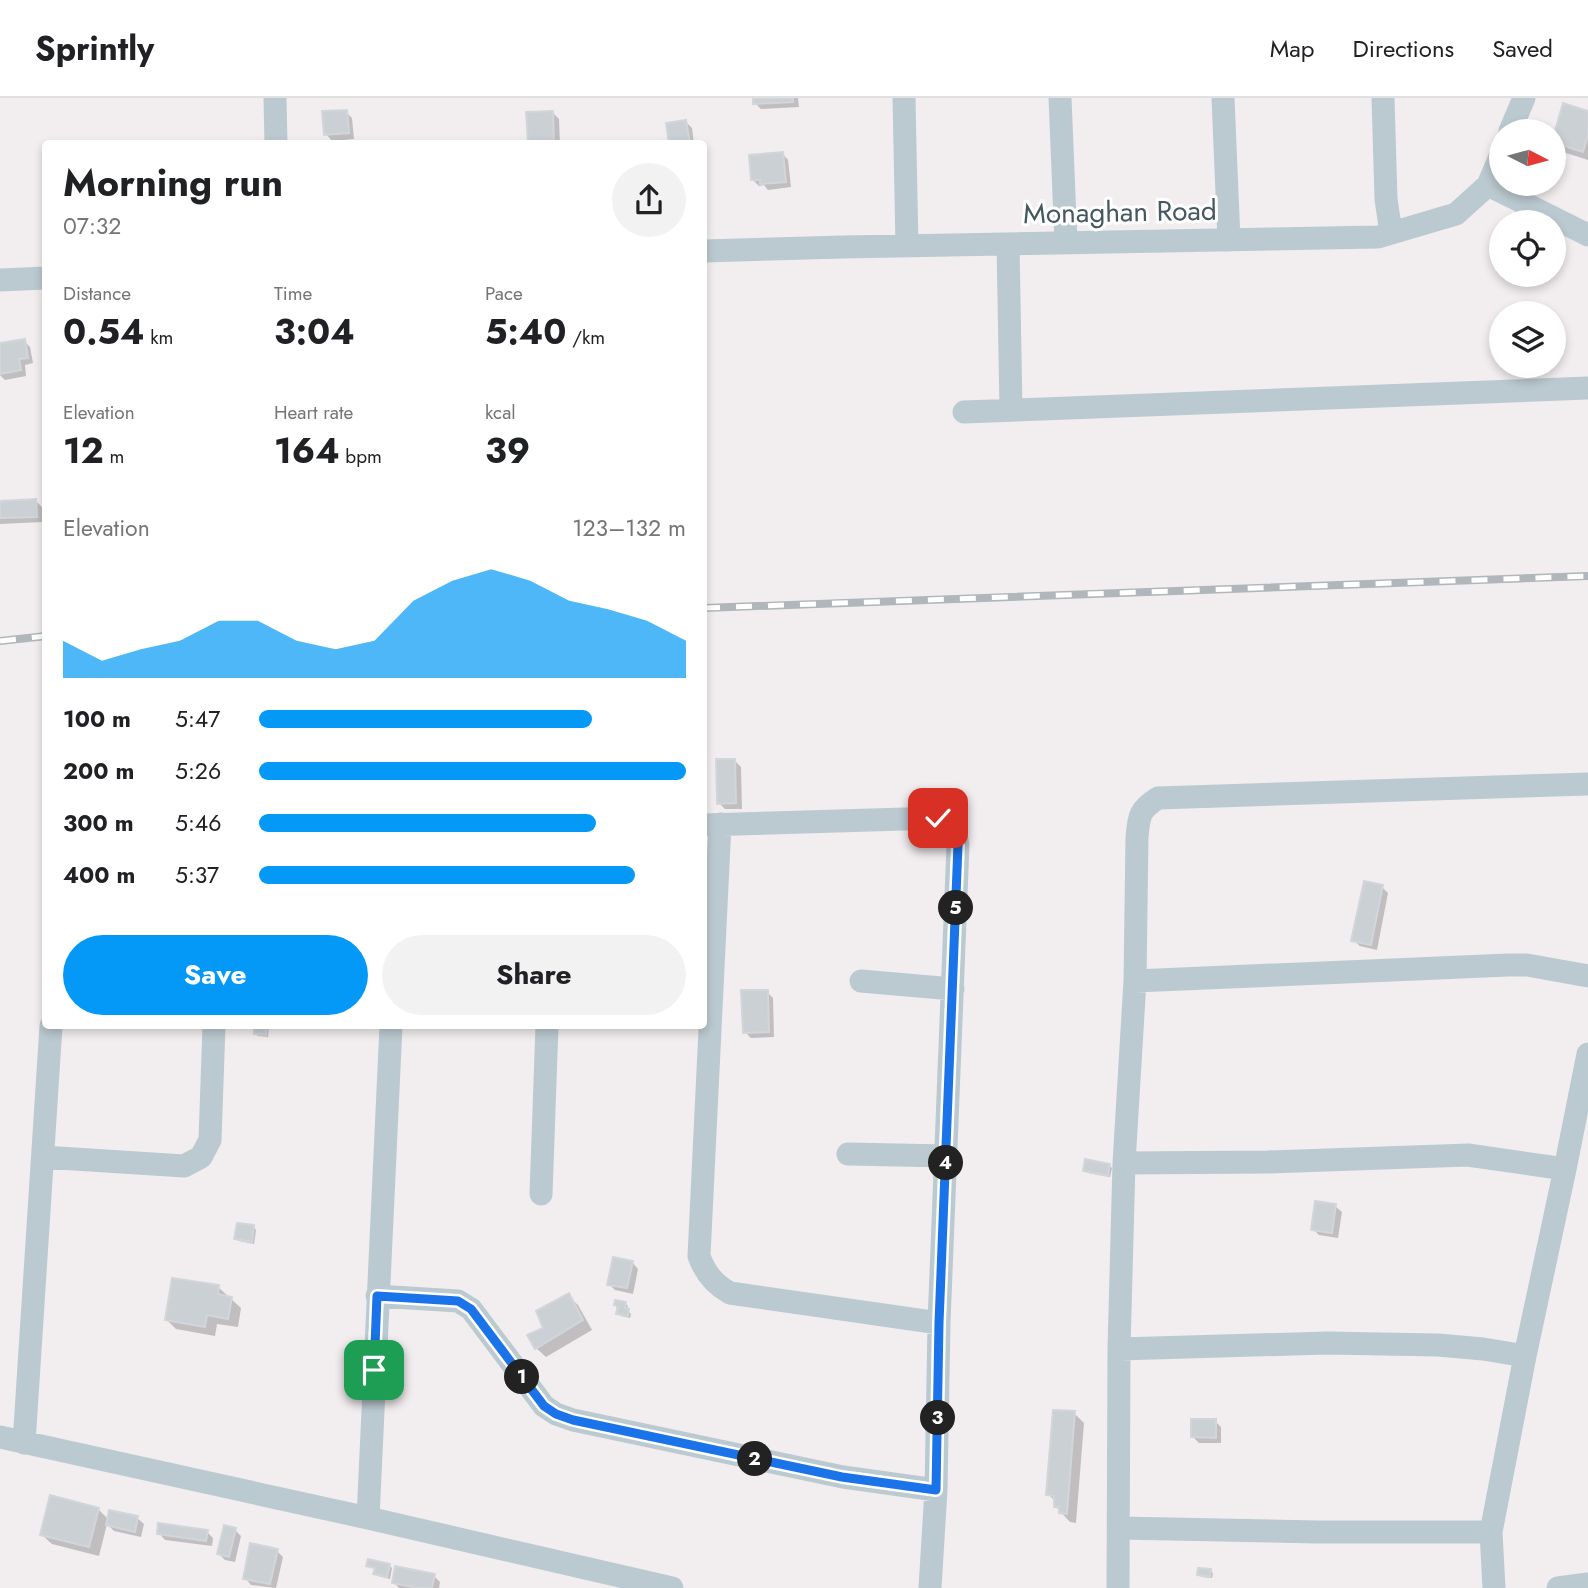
<!DOCTYPE html>
<html lang="en">
<head>
<meta charset="utf-8">
<style>
	:root { --surface:#fff; --page:#f2f2f2; --text:#202124; --muted:#757577; --line:#e0e0e0; --accent:#0499f6 }
	body { margin:0; font-family:Jost,sans-serif; background:var(--page); color:var(--text); height:100vh; display:flex; flex-direction:column; font-size:26px; white-space:nowrap }
	* { box-sizing:border-box; margin:0 }
	p { font-size:23px; color:var(--muted) }
	.icon { flex:none; width:38px; height:38px; fill:none; stroke:currentColor; stroke-width:2; stroke-linecap:round; stroke-linejoin:round }
	.map { position:relative; flex:1; overflow:hidden }
	.side { position:absolute; left:42px; top:42px; width:665px; height:889px; display:flex; flex-direction:column; background:var(--surface); border-radius:7px; box-shadow:0 4px 10px #0003 }
	.side>* { flex:none }
	.needle { width:46px; rotate:96deg }
	.buttons { position:absolute; left:1489px; top:21px; display:grid; gap:14px }
	.buttons a { display:grid; place-items:center; width:77px; height:77px; border-radius:50%; background:var(--surface); box-shadow:0 4px 10px #0003; font-size:35px }
	.pin { position:absolute; display:grid; place-items:center; width:60px; height:60px; color:#fff; margin:-30px; border-radius:14px; box-shadow:0 4px 10px #0006 }
	.km { position:absolute; width:35px; height:35px; margin:-18px; border-radius:50%; background:#222; color:#fff; font-size:19px; line-height:35px; text-align:center }
	.round { display:grid; place-items:center; flex:none; width:74px; height:74px; border-radius:37px; background:var(--page) }
	.head { display:flex; align-items:center; justify-content:space-between; height:119px; padding:0 21px }
	h1 { font-size:38px; font-weight:700; line-height:52px }
	.metrics { display:grid; grid-template-columns:repeat(3,1fr); gap:10px; height:119px; padding:7px 21px }
	.metrics div { display:grid; align-content:center }
	.metrics b { font-size:35px; font-weight:700 }
	.metrics small { font-size:19px; font-weight:400 }
	.metrics p { font-size:19px }
	.chart { height:196px; padding:14px 21px }
	.chart p { display:flex; justify-content:space-between }
	.chart svg { width:100%; height:126px; margin-top:7px; fill:var(--accent); opacity:.7 }
	.button { display:flex; gap:14px; margin-top:auto; padding:14px 21px }
	.button a { flex:1; height:80px; border-radius:42px; background:var(--accent); color:#fff; font-size:28px; font-weight:700; line-height:80px; text-align:center }
	.button a+a { background:var(--page); color:var(--text) }
	ul { padding:0 21px; list-style:none; font-size:23px }
	li { display:grid; grid-template-columns:112px 84px 1fr; align-items:center; height:52px }
	li i { height:18px; border-radius:9px; background:var(--accent) }
	header { display:flex; align-items:center; gap:42px; box-sizing:border-box; height:98px; padding:0 35px; background:var(--surface); border-bottom:2px solid var(--line) }
	header strong { font-size:33px }
	nav { display:flex; gap:38px; margin-inline-start:auto; font-size:24px }
	.map>svg:first-child { display:block }
</style>
</head>
<body>
<header>
<strong>Sprintly</strong>
<nav><a>Map</a><a>Directions</a><a>Saved</a></nav>
</header>
<div class="map">
<svg width="1588" height="1490" viewBox="0 0 1588 1490">
	<rect width="100%" height="100%" fill="#f2eeef"/>
	<path fill="#0003" d="M754 0H798L799 9 761 11 755 5Z
		M346 14 352 20 354 41 332 43 326 36Z
		M552 14 559 21 560 46H530Z
		M1588 15V62L1563 54 1554 45V41Z
		M686 24 692 30 694 46H671Z
		M451 42 454 46H439V43Z
		M782 55 788 62 791 89 768 92 764 87 759 88 753 82Z
		M24 243 30 249 33 265 25 267 26 278 5 282 0 277V247Z
		M36 403 42 409 43 424 0 426V404Z
		M735 663 741 669 742 711H725L719 705Z
		M1382 789 1388 795 1377 852 1360 848 1353 842Z
		M767 894 773 900 774 939 751 940 745 934Z
		M256 928H269L268 939 258 938 255 935Z
		M1109 1067 1112 1070 1110 1079 1088 1075 1085 1072Z
		M1335 1108 1342 1114 1338 1140 1319 1137 1313 1131Z
		M254 1129 256 1132 254 1146 239 1143 236 1141Z
		M632 1164 638 1171 633 1196 615 1192 609 1186Z
		M218 1189 241 1210 238 1229 217 1226 215 1238 176 1231 167 1222Z
		M568 1198 578 1207 592 1232 546 1259 536 1250 545 1231Z
		M626 1206 628 1208 627 1212 631 1216 630 1220 621 1218 615 1207Z
		M1074 1315 1084 1325 1076 1425 1070 1424 1055 1408 1056 1404 1048 1396Z
		M1215 1323 1221 1329V1345H1199L1193 1339Z
		M98 1411 109 1422 137 1420 144 1426 141 1439 114 1433 107 1426 99 1458 52 1446 42 1437Z
		M235 1432 241 1438 235 1464 225 1462 218 1455Z
		M207 1434 213 1440 212 1448 165 1442 159 1435Z
		M277 1453 283 1459 276 1490 251 1487 245 1480Z
		M389 1467 392 1470 390 1481 378 1478 375 1475 376 1471 368 1468Z
		M1210 1473 1213 1475 1212 1480 1202 1479 1199 1477Z
		M434 1478 440 1484 439 1490H399L394 1484Z"/>
	<path fill="#cad0d4" stroke="#d2d6db" stroke-width="2" d="M753 0H793V4L753 6Z
		M1563 5 1588 13V37L1583 54 1554 45V36Z
		M347 12 349 35 324 37 322 13Z
		M553 13 554 46H528L526 14Z
		M686 22 690 46H669L666 25Z
		M783 54 786 84 760 86V82H751L749 57Z
		M25 241 28 260 19 261 21 272 0 276V245Z
		M36 401 37 419 0 420V403Z
		M716 661H735L736 705 717 706Z
		M1364 783 1383 787 1371 847 1351 843Z
		M741 892H768L769 934 743 935Z
		M254 928H267L266 937 254 936Z
		M1085 1061 1110 1066 1108 1078 1083 1073Z
		M1315 1103 1336 1106 1332 1135 1311 1132Z
		M237 1125 254 1127 252 1144 234 1141Z
		M613 1159 633 1163 627 1190 607 1187Z
		M172 1180 219 1187 218 1196 232 1199 228 1221 207 1217 205 1229 165 1222Z
		M569 1195 583 1222 535 1251 527 1237 543 1230 536 1213Z
		M615 1202 626 1204 625 1210 629 1211 628 1218 616 1216 618 1208 614 1207Z
		M1053 1312 1075 1313 1067 1416 1059 1415V1409H1054V1398L1046 1397Z
		M1191 1321H1216V1340L1191 1339Z
		M50 1397 99 1410 89 1449 40 1437Z
		M109 1412 138 1418 135 1434 106 1427Z
		M158 1425 208 1432 206 1443 157 1436Z
		M224 1427 236 1430 229 1459 217 1456Z
		M250 1445 278 1451 270 1486 243 1481Z
		M368 1461 390 1466 387 1479 373 1476 375 1470 366 1468Z
		M395 1468 435 1476 432 1490H418L392 1485Z
		M1198 1470 1211 1471 1210 1479 1197 1477Z"/>
	<g fill="none" stroke-linecap="round" stroke-linejoin="round">
		<path stroke="#bbcad0" stroke-width="23" d="M275 0 276 46
			M904 0 907 148
			M1060 0 1066 145
			M1223 0 1229 142
			M1383 0 1386 101 1391 135
			M1510 33 1524 0
			M1488 87 1588 137
			M1008 146 1011 312
			M704 153 844 149 1378 139 1456 116 1488 87 1502 54
			M0 182 46 180
			M964 314 1588 290
			M720 726 699 1158C705 1175 714 1186 730 1195L939 1225
			M704 727 938 720C951 726 956 734 958 747L939 1225 936 1392 930 1490
			M861 883 953 891
			M1135 883 1508 867H1527L1588 878
			M848 1056 946 1058
			M43 1059 184 1068 201 1059 210 1042 214 928
			M1124 1065 1268 1064 1468 1057 1565 1071
			M541 1096 547 928
			M377 1198 458 1203 471 1211 544 1308 556 1316 573 1322 843 1379 936 1392
			M1119 1251 1327 1245 1438 1247 1483 1251 1525 1258
			M0 1339 368 1420 672 1490
			M24 1345 51 928
			M368 1420 391 928
			M1119 1430 1318 1434H1491
			M1118 1490 1119 1251 1124 1065 1135 883 1137 739C1139 718 1139 712 1158 700L1588 686
			M1494 1490 1491 1434 1525 1258 1565 1071 1588 956
			M1558 1490 1588 1486"/>
		<defs>
			<path id="rail" d="M704 510 1588 478
				M0 543 46 538"/>
		</defs>
		<use href="#rail" stroke="#b0b6ba" stroke-width="8"/>
		<use href="#rail" stroke="#fff" stroke-width="5" stroke-dasharray="16" stroke-linecap="butt"/>
	</g>
	<g fill="none" stroke-linecap="round" stroke-linejoin="round">
		<defs>
			<path id="route" d="M374 1272 377 1198 458 1203 471 1211 544 1308 556 1316 573 1322 842 1379 936 1392 939 1225 958 747C956 734 951 726 938 720"/>
		</defs>
		<use href="#route" stroke="#fff" stroke-width="14"/>
		<use href="#route" stroke="#1a73e8" stroke-width="9"/>
	</g>
	<g text-anchor="middle" dominant-baseline="central" stroke-width="6" stroke-linejoin="round" paint-order="stroke">
		<g font-size="28" fill="#45575f" stroke="#fff">
			<text transform="translate(1120 114) rotate(-1)">Monaghan Road</text>
		</g>
	</g>
</svg>
<div class="buttons">
<a><svg class="needle" viewBox="-14 -14 28 28"><path d="M0-13l5 13h-10z" fill="#e53935"/><path d="M0 13l5-13h-10z" fill="#757577"/></svg></a>
<a><svg class="icon" aria-label="locate" viewBox="0 0 24 24"><circle cx="12" cy="12" r="6"/><path d="M12 2v4M12 18v4M2 12h4M18 12h4"/></svg></a>
<a><svg class="icon" aria-label="layers" viewBox="0 0 24 24"><path d="M12 4l9 5-9 5-9-5zM3 14l9 5 9-5"/></svg></a>
</div>
<div class="pin" style="left:374px;top:1272px;background:#1e9e55"><svg class="icon" aria-label="arrive" viewBox="0 0 24 24"><path d="M6 21V4h12l-3 4 3 4H6"/></svg></div>
<div class="pin" style="left:938px;top:720px;background:#d93025"><svg class="icon" aria-label="check" viewBox="0 0 24 24"><path d="M5 12l5 5 9-10"/></svg></div>
<b class="km" style="left:522px;top:1279px">1</b>
<b class="km" style="left:755px;top:1361px">2</b>
<b class="km" style="left:938px;top:1320px">3</b>
<b class="km" style="left:946px;top:1065px">4</b>
<b class="km" style="left:956px;top:810px">5</b>
<section class="side">
<div class="head"><div><h1>Morning run</h1><p>07:32</p></div><a class="round"><svg class="icon" aria-label="share" viewBox="0 0 24 24"><path d="M12 15V3M7 8l5-5 5 5M5 13v7h14v-7"/></svg></a></div>
<div class="metrics">
<div><p>Distance</p><b>0.54<small> km</small></b></div>
<div><p>Time</p><b>3:04</b></div>
<div><p>Pace</p><b>5:40<small> /km</small></b></div>
</div>
<div class="metrics">
<div><p>Elevation</p><b>12<small> m</small></b></div>
<div><p>Heart rate</p><b>164<small> bpm</small></b></div>
<div><p>kcal</p><b>39</b></div>
</div>
<div class="chart"><p><span>Elevation</span>123–132 m</p>
<svg viewBox="0 0 160 44" preserveAspectRatio="none"><path d="M0 44V31L10 38L20 34L30 31L40 24L50 24L60 31L70 34L80 31L90 17L100 10L110 6L120 10L130 17L140 20L150 24L160 31V44z"/></svg>
</div>
<ul>
<li><b>100 m</b>5:47<i style="width:78%"></i></li>
<li><b>200 m</b>5:26<i style="width:100%"></i></li>
<li><b>300 m</b>5:46<i style="width:79%"></i></li>
<li><b>400 m</b>5:37<i style="width:88%"></i></li>
</ul>
<div class="button"><a>Save</a><a>Share</a></div>
</section>
</div>
</body>
</html>
